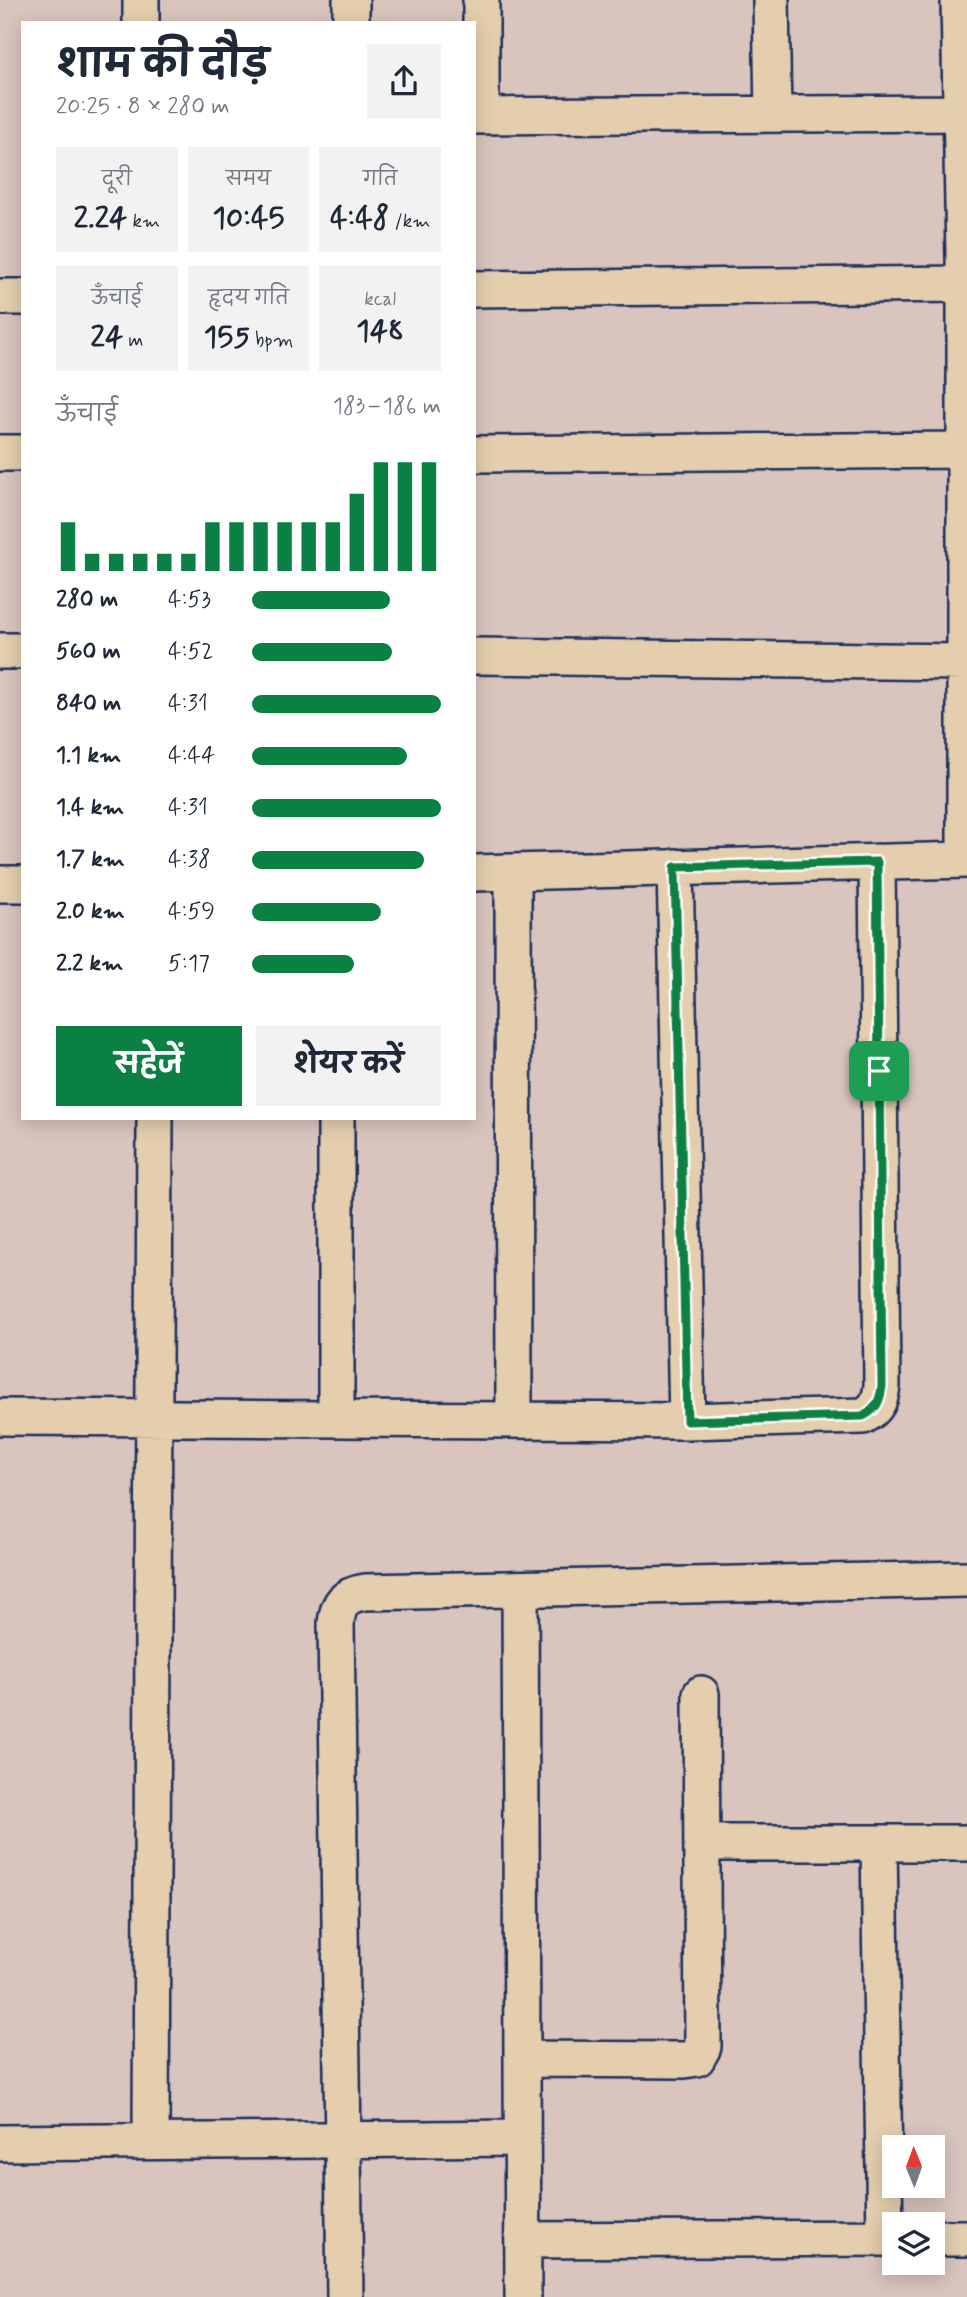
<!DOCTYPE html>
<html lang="hi">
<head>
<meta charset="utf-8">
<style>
	:root { --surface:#fff; --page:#f2f2f3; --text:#1f2937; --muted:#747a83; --accent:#0b8043 }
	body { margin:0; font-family:Mynerve,"Playpen Sans Deva",sans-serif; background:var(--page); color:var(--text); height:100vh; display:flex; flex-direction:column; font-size:26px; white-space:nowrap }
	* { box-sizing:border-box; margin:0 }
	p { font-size:23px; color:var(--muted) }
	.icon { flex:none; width:38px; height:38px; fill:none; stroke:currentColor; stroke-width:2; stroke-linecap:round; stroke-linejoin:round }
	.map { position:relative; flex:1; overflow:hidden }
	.details { position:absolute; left:21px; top:21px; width:455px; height:1099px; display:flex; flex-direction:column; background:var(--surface); border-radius:0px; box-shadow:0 4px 18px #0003 }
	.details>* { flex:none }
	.needle { width:46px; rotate:359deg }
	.tools { position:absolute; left:882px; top:2135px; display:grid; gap:14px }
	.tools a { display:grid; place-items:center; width:63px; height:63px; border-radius:0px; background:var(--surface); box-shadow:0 4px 18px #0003; font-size:35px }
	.pin { position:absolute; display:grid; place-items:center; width:60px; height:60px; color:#fff; margin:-30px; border-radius:14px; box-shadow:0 4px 10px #0006 }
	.round { display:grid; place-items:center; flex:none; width:74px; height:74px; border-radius:0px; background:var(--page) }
	.headline { display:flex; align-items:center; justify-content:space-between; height:119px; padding:0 35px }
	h1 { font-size:38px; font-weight:700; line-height:52px }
	.metrics { display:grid; grid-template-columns:repeat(3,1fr); gap:10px; height:119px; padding:7px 35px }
	.metrics div { display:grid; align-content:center; border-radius:0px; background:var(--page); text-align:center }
	.metrics b { font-size:30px; font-weight:700 }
	.metrics small { font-size:19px; font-weight:400 }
	.metrics p { font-size:19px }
	.chart { height:196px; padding:14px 35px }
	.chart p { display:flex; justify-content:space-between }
	.chart svg { width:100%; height:126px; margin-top:7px; stroke:var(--accent); stroke-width:6 }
	.action { display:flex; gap:14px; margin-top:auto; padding:14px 35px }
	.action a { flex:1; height:80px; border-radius:0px; background:var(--accent); color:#fff; font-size:28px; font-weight:700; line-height:80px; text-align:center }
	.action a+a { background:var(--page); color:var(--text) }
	ul { padding:0 35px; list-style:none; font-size:23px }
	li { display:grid; grid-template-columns:112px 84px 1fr; align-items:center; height:52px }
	li i { height:18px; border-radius:9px; background:var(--accent) }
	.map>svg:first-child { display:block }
</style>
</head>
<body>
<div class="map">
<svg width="967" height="2297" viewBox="0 0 967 2297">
	<rect width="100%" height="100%" fill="#d9c5bd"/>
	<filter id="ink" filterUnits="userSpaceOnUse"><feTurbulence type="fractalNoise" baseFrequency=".0143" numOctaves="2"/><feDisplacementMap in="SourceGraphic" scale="14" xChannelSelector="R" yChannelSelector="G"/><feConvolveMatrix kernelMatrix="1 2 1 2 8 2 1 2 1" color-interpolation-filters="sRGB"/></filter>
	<g filter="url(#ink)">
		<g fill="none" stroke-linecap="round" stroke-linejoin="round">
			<defs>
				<path id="minor" d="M141 0V23
					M771 0 773 114
					M959 0 965 307V860
					M351 23V0
					M474 116 962 113
					M481 116V0
					M474 289 964 284
					M0 297H23
					M0 453H23
					M474 454 965 450
					M0 651H23
					M474 656 965 662
					M675 867 687 1421
					M513 872 514 1420
					M474 873 967 860
					M0 884H23
					M336 1118V1418
					M0 1417 687 1421 863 1416C877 1409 880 1401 882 1386L877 862
					M520 1590 523 2297
					M702 1843H967
					M879 1843 885 2238
					M523 2059 684 2060 697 2058 703 2047 701 1694
					M151 2141 155 1118
					M0 2143 523 2138
					M933 2238H967
					M523 2240 894 2238
					M345 2297 336 1623C338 1603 345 1595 365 1592L967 1579"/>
			</defs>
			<use href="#minor" stroke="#1b2f5e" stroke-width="40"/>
			<use href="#minor" stroke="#e4ceae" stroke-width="35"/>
		</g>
	</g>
	<g fill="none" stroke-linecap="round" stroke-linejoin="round" filter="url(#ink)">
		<defs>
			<path id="route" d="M877 862 882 1386C880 1401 877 1409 863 1416L687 1421 675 867Z"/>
		</defs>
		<use href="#route" stroke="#fff" stroke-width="14"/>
		<use href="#route" stroke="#0b8043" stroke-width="9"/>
	</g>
</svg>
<div class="tools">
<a><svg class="needle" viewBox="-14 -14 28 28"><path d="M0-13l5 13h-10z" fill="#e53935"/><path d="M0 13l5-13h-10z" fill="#747a83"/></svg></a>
<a><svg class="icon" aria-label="layers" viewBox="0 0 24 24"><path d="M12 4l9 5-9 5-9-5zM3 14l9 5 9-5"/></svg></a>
</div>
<div class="pin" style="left:879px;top:1071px;background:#1e9e55"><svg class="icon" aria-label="arrive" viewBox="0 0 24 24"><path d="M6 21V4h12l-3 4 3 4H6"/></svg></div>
<section class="details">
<div class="headline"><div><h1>शाम की दौड़</h1><p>20:25 · 8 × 280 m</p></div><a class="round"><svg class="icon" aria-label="share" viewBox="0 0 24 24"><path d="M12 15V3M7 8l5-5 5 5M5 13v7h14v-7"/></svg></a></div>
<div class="metrics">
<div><p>दूरी</p><b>2.24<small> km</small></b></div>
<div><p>समय</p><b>10:45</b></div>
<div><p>गति</p><b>4:48<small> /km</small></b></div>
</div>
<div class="metrics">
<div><p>ऊँचाई</p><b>24<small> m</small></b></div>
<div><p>हृदय गति</p><b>155<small> bpm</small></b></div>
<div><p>kcal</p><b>148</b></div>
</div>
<div class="chart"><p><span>ऊँचाई</span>183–186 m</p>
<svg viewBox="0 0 160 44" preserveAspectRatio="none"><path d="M5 44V27M15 44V38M25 44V38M35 44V38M45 44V38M55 44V38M65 44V27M75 44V27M85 44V27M95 44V27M105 44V27M115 44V27M125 44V17M135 44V6M145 44V6M155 44V6"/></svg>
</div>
<ul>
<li><b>280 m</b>4:53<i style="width:73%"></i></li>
<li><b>560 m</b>4:52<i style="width:74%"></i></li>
<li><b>840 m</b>4:31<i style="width:100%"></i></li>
<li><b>1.1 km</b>4:44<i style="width:82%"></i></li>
<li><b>1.4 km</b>4:31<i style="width:100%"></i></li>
<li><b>1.7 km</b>4:38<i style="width:91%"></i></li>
<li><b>2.0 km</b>4:59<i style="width:68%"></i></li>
<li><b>2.2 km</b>5:17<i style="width:54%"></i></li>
</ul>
<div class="action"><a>सहेजें</a><a>शेयर करें</a></div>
</section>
</div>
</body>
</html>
